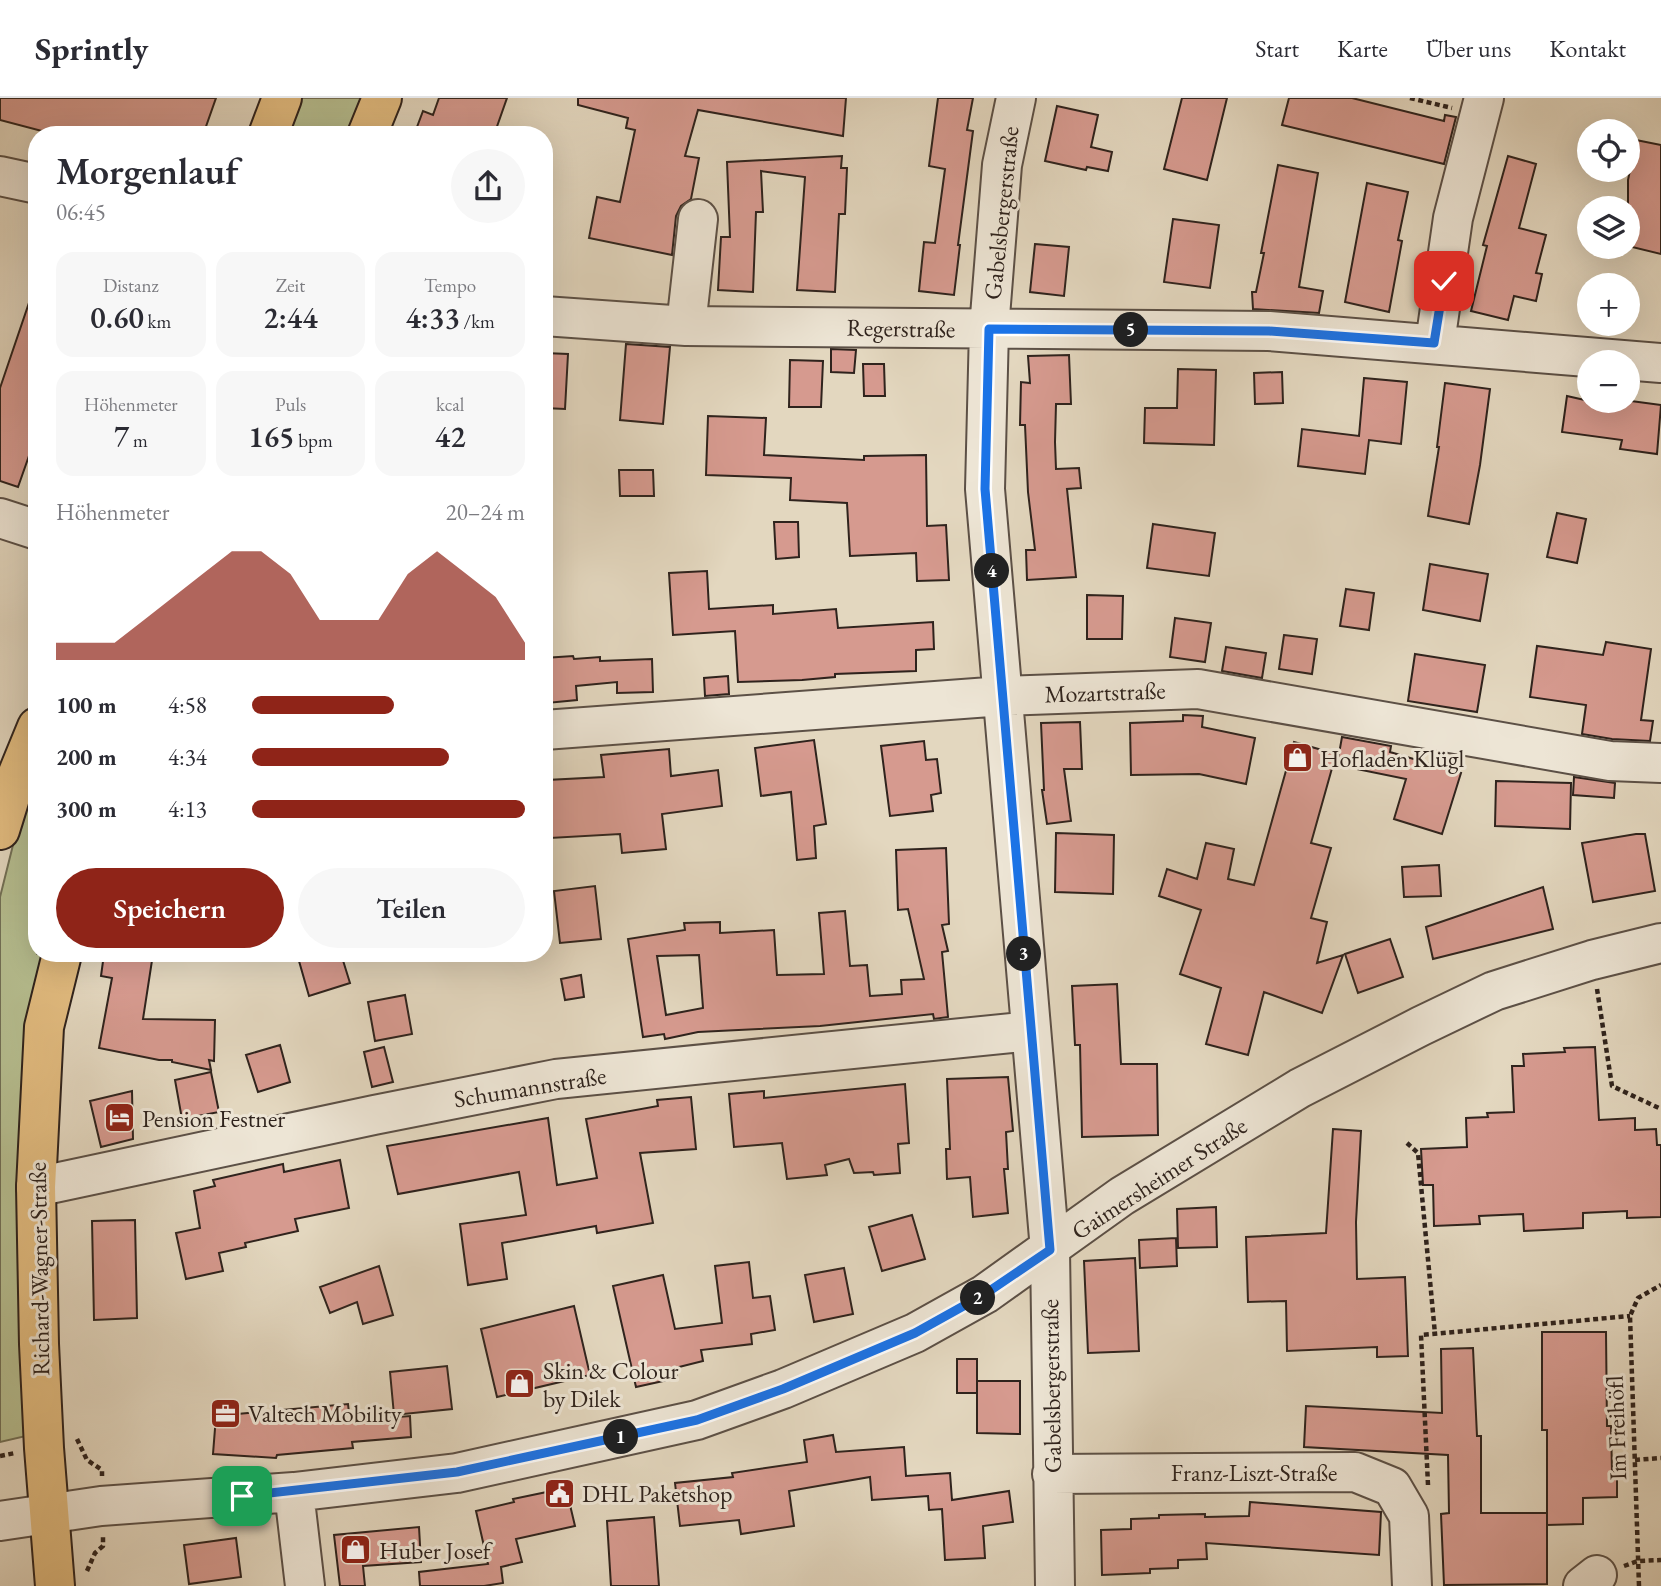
<!DOCTYPE html>
<html lang="de">
<head>
<meta charset="utf-8">
<style>
	:root { --surface:#fff; --page:#f7f7f7; --text:#2b2b33; --muted:#7c7c81; --line:#e1e1e2; --accent:#8f2418 }
	body { margin:0; font-family:"EB Garamond",serif; background:var(--page); color:var(--text); height:100vh; display:flex; flex-direction:column; font-size:26px; white-space:nowrap }
	* { box-sizing:border-box; margin:0 }
	p { font-size:23px; color:var(--muted) }
	.icon { flex:none; width:38px; height:38px; fill:none; stroke:currentColor; stroke-width:2; stroke-linecap:round; stroke-linejoin:round }
	.map { position:relative; flex:1; overflow:hidden }
	.details { position:absolute; left:28px; top:28px; width:525px; height:836px; display:flex; flex-direction:column; background:var(--surface); border-radius:28px; box-shadow:0 7px 28px #0002 }
	.details>* { flex:none }
	.fabs { position:absolute; left:1577px; top:21px; display:grid; gap:14px }
	.fabs a { display:grid; place-items:center; width:63px; height:63px; border-radius:50%; background:var(--surface); box-shadow:0 7px 28px #0002; font-size:35px }
	.pin { position:absolute; display:grid; place-items:center; width:60px; height:60px; color:#fff; margin:-30px; border-radius:14px; box-shadow:0 4px 10px #0006 }
	.km { position:absolute; width:35px; height:35px; margin:-18px; border-radius:50%; background:#222; color:#fff; font-size:19px; line-height:35px; text-align:center }
	.round { display:grid; place-items:center; flex:none; width:74px; height:74px; border-radius:37px; background:var(--page) }
	.headline { display:flex; align-items:center; justify-content:space-between; height:119px; padding:0 28px }
	h1 { font-size:38px; font-weight:600; line-height:52px }
	.figures { display:grid; grid-template-columns:repeat(3,1fr); gap:10px; height:119px; padding:7px 28px }
	.figures div { display:grid; align-content:center; border-radius:18px; background:var(--page); text-align:center }
	.figures b { font-size:30px; font-weight:600 }
	.figures small { font-size:19px; font-weight:400 }
	.figures p { font-size:19px }
	.chart { height:196px; padding:14px 28px }
	.chart p { display:flex; justify-content:space-between }
	.chart svg { width:100%; height:126px; margin-top:7px; fill:var(--accent); opacity:.7 }
	.primary-button { display:flex; gap:14px; margin-top:auto; padding:14px 28px }
	.primary-button a { flex:1; height:80px; border-radius:42px; background:var(--accent); color:#fff; font-size:28px; font-weight:600; line-height:80px; text-align:center }
	.primary-button a+a { background:var(--page); color:var(--text) }
	ul { padding:0 28px; list-style:none; font-size:23px }
	li { display:grid; grid-template-columns:112px 84px 1fr; align-items:center; height:52px }
	li i { height:18px; border-radius:9px; background:var(--accent) }
	header { display:flex; align-items:center; gap:42px; box-sizing:border-box; height:98px; padding:0 35px; background:var(--surface); border-bottom:2px solid var(--line) }
	header strong { font-size:33px }
	nav { display:flex; gap:38px; margin-inline-start:auto; font-size:24px }
	.map>svg:first-child { display:block }
</style>
</head>
<body>
<header>
<strong>Sprintly</strong>
<nav><a>Start</a><a>Karte</a><a>Über uns</a><a>Kontakt</a></nav>
</header>
<div class="map">
<svg width="1661" height="1488" viewBox="0 0 1661 1488">
	<rect width="100%" height="100%" fill="#e3d7bf"/>
	<filter id="stains"><feTurbulence type="fractalNoise" baseFrequency=".00286" numOctaves="4"/><feColorMatrix values="0 0 0 0 .2 0 0 0 0 .09 0 0 0 0 .02 0 0 0 .5 -.17"/></filter>
	<radialGradient id="worn" r=".72"><stop offset=".6" stop-color="#630" stop-opacity="0"/><stop offset="1" stop-color="#630" stop-opacity=".3"/></radialGradient>
	<path fill="#b6be90" stroke="#727056" stroke-width="2" d="M295 0H361L347 37H280Z
		M37 665V856H52L26 1338 0 1344V799L28 687Z"/>
	<path fill="#d69a8f" stroke="#2f231d" stroke-width="2" fill-rule="evenodd" d="M0 0H216L203 37H57L0 22Z
		M439 0H507L494 37H414L423 13 433 17Z
		M578 0H846L843 38 698 12 685 58 699 60 691 101 681 108 676 118 672 157 589 140 597 99 620 104 635 32 626 30 628 20 578 7Z
		M938 0H973L967 32 973 33 958 147H960L954 197 919 193 924 144 935 145 945 71 929 68Z
		M1182 0H1227L1207 82 1164 71Z
		M1289 0H1352L1444 23 1445 17 1456 19 1444 66 1282 27Z
		M1057 8 1098 17 1091 49 1112 54 1108 73 1087 69 1086 72 1045 63Z
		M1636 42 1661 47V156L1628 148V82Z
		M842 58 841 70H847L845 116H839L835 194 797 192 805 79 761 73 763 114H756L753 194 718 192 721 139H730L727 64Z
		M1508 58 1536 66 1519 130 1546 137 1536 175 1542 176 1536 203 1514 198 1508 222 1471 213 1487 148 1483 147Z
		M1278 67 1318 75 1299 189 1323 193 1319 215 1253 211 1252 194H1256L1264 155H1261Z
		M1367 85 1408 94 1398 142 1402 143 1389 214 1345 204Z
		M1173 121 1219 127 1210 190 1164 184Z
		M1035 146 1069 149 1064 198 1030 194Z
		M33 193 37 194V335L18 389 0 383V290Z
		M626 246 670 249 663 326 620 322Z
		M831 251 856 252 854 275 831 274Z
		M544 255 568 256 565 311 544 310Z
		M1069 257 1071 306H1056L1055 344 1056 371 1079 370 1081 390 1067 391 1076 479 1027 482 1026 452H1035L1028 394 1025 327H1020L1021 284 1030 285 1028 258Z
		M790 262 823 263 821 309H789Z
		M863 266H884L885 298H864Z
		M1178 271 1216 272 1214 347 1144 345 1145 310H1177Z
		M1282 274 1283 305 1255 306 1254 275Z
		M1364 280 1407 284 1401 346 1369 342 1365 376 1298 368 1302 331 1359 338Z
		M1445 285 1490 291 1480 367 1469 426 1428 418 1439 349H1437Z
		M1567 298 1589 303H1631L1661 307 1657 356 1620 351 1622 342 1562 334Z
		M708 318 766 320 764 357 864 362V358L926 357 927 428 946 427 949 482 917 483 916 455 850 458 847 405 790 402 791 380 706 377Z
		M619 372H653L654 398H620Z
		M1557 415 1586 421 1577 465 1547 459Z
		M774 424H798L799 459 776 461Z
		M1153 426 1215 435 1209 478 1147 470Z
		M1430 466 1488 476 1480 523 1423 512Z
		M707 473 709 511 773 507V516L836 511 838 530 933 524 934 551 916 552V573L835 576V579L802 582 738 584 735 533 673 537 669 475Z
		M1346 491 1374 495 1369 532 1340 528Z
		M1087 497 1123 498 1122 541H1087Z
		M1175 520 1211 525 1205 564 1170 559Z
		M1284 537 1317 541 1312 576 1279 571Z
		M1606 544 1651 551 1641 622 1653 623 1650 643 1612 641 1582 636 1586 607 1530 599 1537 548 1603 557Z
		M1226 549 1266 555 1262 580 1222 573Z
		M1415 556 1485 567 1477 614 1408 603Z
		M573 558 574 561 600 559V563L652 561 653 594 617 595V584L576 588 577 602 547 605 544 560Z
		M728 578 729 596 705 598 704 580Z
		M1183 617 1203 618 1202 629 1255 640 1246 686 1199 676 1131 677 1130 625 1183 623Z
		M1080 624 1082 671H1064L1071 723 1047 726 1042 692H1044L1041 625Z
		M1342 639 1391 648 1390 654 1461 675 1442 736 1394 721 1406 681 1337 667Z
		M814 642 826 726 814 728 816 760 797 762 791 694 761 698 755 650Z
		M924 643 926 662 937 661 941 695 931 697 933 713 890 718 881 648Z
		M1294 644 1336 656 1311 745 1331 750 1311 820 1327 824 1317 865 1343 857 1322 915 1264 894 1248 957 1206 946 1221 890 1180 876 1201 812 1159 798 1167 771 1197 781 1206 745 1234 751 1228 781 1254 787Z
		M669 651 671 678 718 672 722 708 662 716 666 751 622 755 620 736 550 740 547 682 604 679 601 657Z
		M1574 679 1615 685 1614 700 1573 697Z
		M1496 683 1571 685 1570 731 1495 728Z
		M1056 735 1114 737 1113 796 1055 794Z
		M1636 736H1645L1655 793 1593 804 1582 745Z
		M946 750 949 826 942 827 948 853 942 854 948 919 934 921 933 916 820 928 698 934 665 941 664 936 643 939 628 841 685 832 684 825 720 824V835L774 832 777 877 824 876 819 815 845 813 850 868 867 867 870 898 902 896 901 882 924 881 908 811 898 812 896 752ZM699 857 703 910 666 917 657 858Z
		M1439 767 1441 798 1404 799 1402 769Z
		M595 788 601 841 560 845 554 793Z
		M1543 789 1553 831 1433 861 1426 829Z
		M1390 841 1403 879 1358 895 1345 856Z
		M104 856H153L143 921 215 922 214 963 209 962 211 972 172 964V962H159L99 950 112 880 101 878Z
		M297 856H341L350 885 309 898Z
		M581 877 584 899 565 902 561 881Z
		M1117 886 1121 966H1157L1158 1037 1082 1039 1080 947H1075L1072 888Z
		M405 897 412 936 375 943 368 904Z
		M280 947 290 984 258 994 246 957Z
		M384 949 393 984 372 989 364 954Z
		M1595 949 1599 1022 1635 1020V1032L1656 1031 1657 1047H1661V1119L1627 1120V1113L1583 1115V1130L1524 1133 1523 1116 1479 1118 1480 1126 1434 1128 1433 1087H1423L1421 1051 1467 1049 1466 1020 1488 1019 1487 1015 1514 1014 1512 968H1524L1523 956 1565 954 1564 950Z
		M211 974 219 1014 182 1021 175 982Z
		M1008 979 1013 1033 1006 1034 1008 1071H1004L1008 1115 973 1119 970 1079 947 1081 946 1051H950L947 981Z
		M905 986 909 1045 898 1046 900 1075 874 1077 873 1074 854 1075 849 1061 825 1067 827 1077 787 1081 782 1045 734 1049 729 996 764 993V1000Z
		M132 993 133 1041 101 1049 90 1003Z
		M691 999 696 1051 640 1055 653 1125 597 1135 596 1128 502 1145 507 1181 468 1187 460 1126 526 1117 519 1074 398 1096 387 1048 548 1020 557 1087 597 1080 586 1021 658 1008 657 1002Z
		M1333 1031 1361 1033 1356 1124 1357 1181 1405 1179 1408 1258 1377 1259V1249L1287 1253 1286 1203 1248 1204 1246 1139 1326 1135Z
		M340 1062 349 1110 295 1121 298 1133 245 1145 246 1149 219 1155 223 1173 186 1181 176 1135 200 1130 194 1093 215 1088 213 1082 283 1066 284 1074Z
		M1216 1109 1217 1149 1178 1150 1177 1111Z
		M912 1117 925 1161 882 1173 869 1129Z
		M135 1122 137 1220 94 1222 92 1123Z
		M1176 1140 1177 1168 1140 1170 1139 1142Z
		M1135 1160 1139 1253 1088 1255 1084 1163Z
		M749 1164 753 1200 770 1198 775 1232 751 1236 752 1246 701 1252 703 1263 675 1270 677 1280 636 1289 613 1188 663 1177 675 1231 722 1225 715 1168Z
		M379 1168 393 1217 363 1226 357 1204 330 1215 320 1189Z
		M844 1170 853 1216 814 1224 805 1177Z
		M574 1208 590 1277 497 1299 481 1231Z
		M1542 1234H1606L1607 1328H1611L1612 1374H1617V1399L1583 1400V1426L1547 1427V1332H1542Z
		M1473 1250 1477 1338H1481V1415H1547V1486L1444 1487 1441 1416 1449 1415 1448 1357 1304 1349 1306 1308 1442 1315 1441 1251Z
		M957 1261H977V1295H957Z
		M447 1268 452 1311 394 1317 390 1274Z
		M977 1283H1020V1336L977 1335Z
		M348 1306 350 1323 410 1318 411 1339 352 1344 353 1350 277 1357 276 1360 213 1356 216 1318Z
		M833 1337 836 1354 904 1349 906 1378 950 1375 952 1402 1009 1393 1013 1424 983 1428 985 1460 945 1462 942 1411 929 1412 928 1398 872 1402 870 1379 789 1393 794 1428 741 1436 739 1422 680 1428 675 1385 733 1379 732 1375 807 1364 804 1342Z
		M566 1390 575 1428 516 1441 522 1464 501 1469 503 1485 484 1488H420L419 1474 488 1466 476 1413 514 1404 513 1401Z
		M1250 1404 1381 1414 1379 1457 1206 1445 1207 1461 1178 1462V1470L1150 1471V1475L1102 1477 1101 1432 1131 1431V1421L1159 1420V1417L1205 1416V1419L1249 1418Z
		M654 1419 659 1488H611L607 1423Z
		M419 1429 421 1464 363 1468 365 1488H340L334 1437Z
		M236 1440 241 1479 189 1486 184 1447Z"/>
	<g fill="none" stroke-linecap="round" stroke-linejoin="round">
		<defs>
			<path id="minor" d="M1016 0 1002 67 989 231 985 391 1050 1152 1055 1488
				M0 78 37 86
				M544 218 686 228 1269 233 1661 265
				M686 228 698 121
				M1435 245 1453 120 1484 0
				M0 420 37 432
				M544 632 1003 598 1198 591 1610 663 1661 665
				M36 1089 374 1017 556 981 1031 933
				M1052 1376 1355 1374 1392 1389 1409 1418 1412 1488
				M294 1394 305 1488
				M0 1423 101 1408 294 1394 457 1375 697 1322 783 1291 915 1235 985 1196 1122 1098 1300 990 1421 928 1494 893 1592 862 1661 845
				M1583 1488 1597 1477"/>
			<path id="major" d="M268 37 282 0
				M367 37 382 0
				M0 732 16 680 37 629
				M55 1488 44 1350 39 1246 36 1089 44 929 62 856"/>
		</defs>
		<use href="#minor" stroke="#5c5046" stroke-width="42"/>
		<use href="#major" stroke="#2f231d" stroke-width="42"/>
		<path stroke="#2f231d" stroke-width="4.5" stroke-dasharray="5 3.5" stroke-linecap="butt" d="M1410 0 1452 10
			M1597 891 1612 988 1661 1011
			M1407 1045 1418 1055 1435 1236
			M77 1341 87 1362 102 1372V1378
			M0 1358 15 1355
			M1635 1362 1661 1360
			M1428 1387 1421 1237 1630 1218
			M1624 1468 1638 1463 1661 1462
			M87 1473 95 1455 103 1448V1439
			M1639 1488 1630 1218 1638 1200 1661 1187"/>
		<use href="#minor" stroke="#ede5d5" stroke-width="38"/>
		<use href="#major" stroke="#e2bc80" stroke-width="38"/>
	</g>
	<g fill="none" stroke-linecap="round" stroke-linejoin="round">
		<defs>
			<path id="route" d="M242 1398 457 1374 697 1322 783 1291 915 1235 985 1196 1050 1152 985 391 989 231 1269 233 1434 245 1444 183"/>
		</defs>
		<use href="#route" stroke="#fff" stroke-width="14"/>
		<use href="#route" stroke="#1a73e8" stroke-width="9"/>
	</g>
	<defs>
		<symbol id="shop-square" viewBox="-11 -11 22 22"><rect x="-9" y="-9" width="18" height="18" rx="4" fill="#8f2418" stroke="#ede5d5"/><path d="M-5-2.5h2.3a2.7 3.5 0 0 1 5.4 0H5L5.5 6h-11ZM-1.5-2.5h3a1.5 2.3 0 0 0-3 0Z" fill="#fff"/></symbol>
		<symbol id="hotel-square" viewBox="-11 -11 22 22"><rect x="-9" y="-9" width="18" height="18" rx="4" fill="#8f2418" stroke="#ede5d5"/><path d="M-6-4.5h1.5V1H6V5H4.5V3h-9V5H-6ZM-4 0a1.8 1.8 0 1 1 3.6 0ZM.5 0V-2.5h3Q6-2.5 6 0Z" fill="#fff"/></symbol>
		<symbol id="office-square" viewBox="-11 -11 22 22"><rect x="-9" y="-9" width="18" height="18" rx="4" fill="#8f2418" stroke="#ede5d5"/><path d="M-6-3h4V-5.5h4V-3h4V5H-6ZM-1-4.5V-3h2v-1.5ZM-6 0V1H6V0Z" fill="#fff"/></symbol>
		<symbol id="civic-square" viewBox="-11 -11 22 22"><rect x="-9" y="-9" width="18" height="18" rx="4" fill="#8f2418" stroke="#ede5d5"/><path d="M-.6-6.5H3V-4.5H.6V-3L4-1V1h2V6H-6V1h2V-1L-.6-3ZM-1.2 2.5V6h2.4V2.5Z" fill="#fff"/></symbol>
	</defs>
	<g fill-rule="evenodd">
		<use href="#shop-square" x="1280" y="642" width="35" height="35"/>
		<use href="#hotel-square" x="102" y="1002" width="35" height="35"/>
		<use href="#shop-square" x="502" y="1268" width="35" height="35"/>
		<use href="#office-square" x="208" y="1298" width="35" height="35"/>
		<use href="#civic-square" x="542" y="1378" width="35" height="35"/>
		<use href="#shop-square" x="338" y="1434" width="35" height="35"/>
	</g>
	<g text-anchor="middle" dominant-baseline="central" stroke-width="6" stroke-linejoin="round" paint-order="stroke">
		<g font-size="24" fill="#2f231d" stroke="#ede5d5">
			<text transform="translate(1001 115) rotate(-84)">Gabelsbergerstraße</text>
			<text transform="translate(901 230) rotate(1)">Regerstraße</text>
			<text transform="translate(1105 594) rotate(-2)">Mozartstraße</text>
			<text transform="translate(530 989) rotate(-9)">Schumannstraße</text>
			<text transform="translate(1159 1080) rotate(-33)">Gaimersheimer Straße</text>
			<text transform="translate(39 1171) rotate(-91)">Richard-Wagner-Straße</text>
			<text transform="translate(1051 1288) rotate(-91)">Gabelsbergerstraße</text>
			<text transform="translate(1616 1330) rotate(-92)">Im Freihöfl</text>
			<text x="1254" y="1374">Franz-Liszt-Straße</text>
		</g>
		<g font-size="24" fill="#2f231d" stroke="#ede5d5" text-anchor="start">
			<text x="1320" y="660">Hofladen Klügl</text>
			<text x="142" y="1020">Pension Festner</text>
			<text x="543" y="1272">Skin &amp; Colour<tspan x="543" dy="28">by Dilek</tspan></text>
			<text x="248" y="1315">Valtech Mobility</text>
			<text x="582" y="1395">DHL Paketshop</text>
			<text x="379" y="1452">Huber Josef</text>
		</g>
	</g>
	<rect width="100%" height="100%" filter="url(#stains)"/>
	<rect width="100%" height="100%" fill="url(#worn)"/>
</svg>
<div class="fabs">
<a><svg class="icon" aria-label="locate" viewBox="0 0 24 24"><circle cx="12" cy="12" r="6"/><path d="M12 2v4M12 18v4M2 12h4M18 12h4"/></svg></a>
<a><svg class="icon" aria-label="layers" viewBox="0 0 24 24"><path d="M12 4l9 5-9 5-9-5zM3 14l9 5 9-5"/></svg></a>
<a>+</a>
<a>−</a>
</div>
<div class="pin" style="left:242px;top:1398px;background:#1e9e55"><svg class="icon" aria-label="arrive" viewBox="0 0 24 24"><path d="M6 21V4h12l-3 4 3 4H6"/></svg></div>
<div class="pin" style="left:1444px;top:183px;background:#d93025"><svg class="icon" aria-label="check" viewBox="0 0 24 24"><path d="M5 12l5 5 9-10"/></svg></div>
<b class="km" style="left:621px;top:1339px">1</b>
<b class="km" style="left:978px;top:1200px">2</b>
<b class="km" style="left:1024px;top:856px">3</b>
<b class="km" style="left:992px;top:473px">4</b>
<b class="km" style="left:1131px;top:232px">5</b>
<section class="details">
<div class="headline"><div><h1>Morgenlauf</h1><p>06:45</p></div><a class="round"><svg class="icon" aria-label="share" viewBox="0 0 24 24"><path d="M12 15V3M7 8l5-5 5 5M5 13v7h14v-7"/></svg></a></div>
<div class="figures">
<div><p>Distanz</p><b>0.60<small> km</small></b></div>
<div><p>Zeit</p><b>2:44</b></div>
<div><p>Tempo</p><b>4:33<small> /km</small></b></div>
</div>
<div class="figures">
<div><p>Höhenmeter</p><b>7<small> m</small></b></div>
<div><p>Puls</p><b>165<small> bpm</small></b></div>
<div><p>kcal</p><b>42</b></div>
</div>
<div class="chart"><p><span>Höhenmeter</span>20–24 m</p>
<svg viewBox="0 0 160 44" preserveAspectRatio="none"><path d="M0 44V38L10 38L20 38L30 30L40 22L50 14L60 6L70 6L80 14L90 30L100 30L110 30L120 14L130 6L140 14L150 22L160 38V44z"/></svg>
</div>
<ul>
<li><b>100 m</b>4:58<i style="width:52%"></i></li>
<li><b>200 m</b>4:34<i style="width:72%"></i></li>
<li><b>300 m</b>4:13<i style="width:100%"></i></li>
</ul>
<div class="primary-button"><a>Speichern</a><a>Teilen</a></div>
</section>
</div>
</body>
</html>
